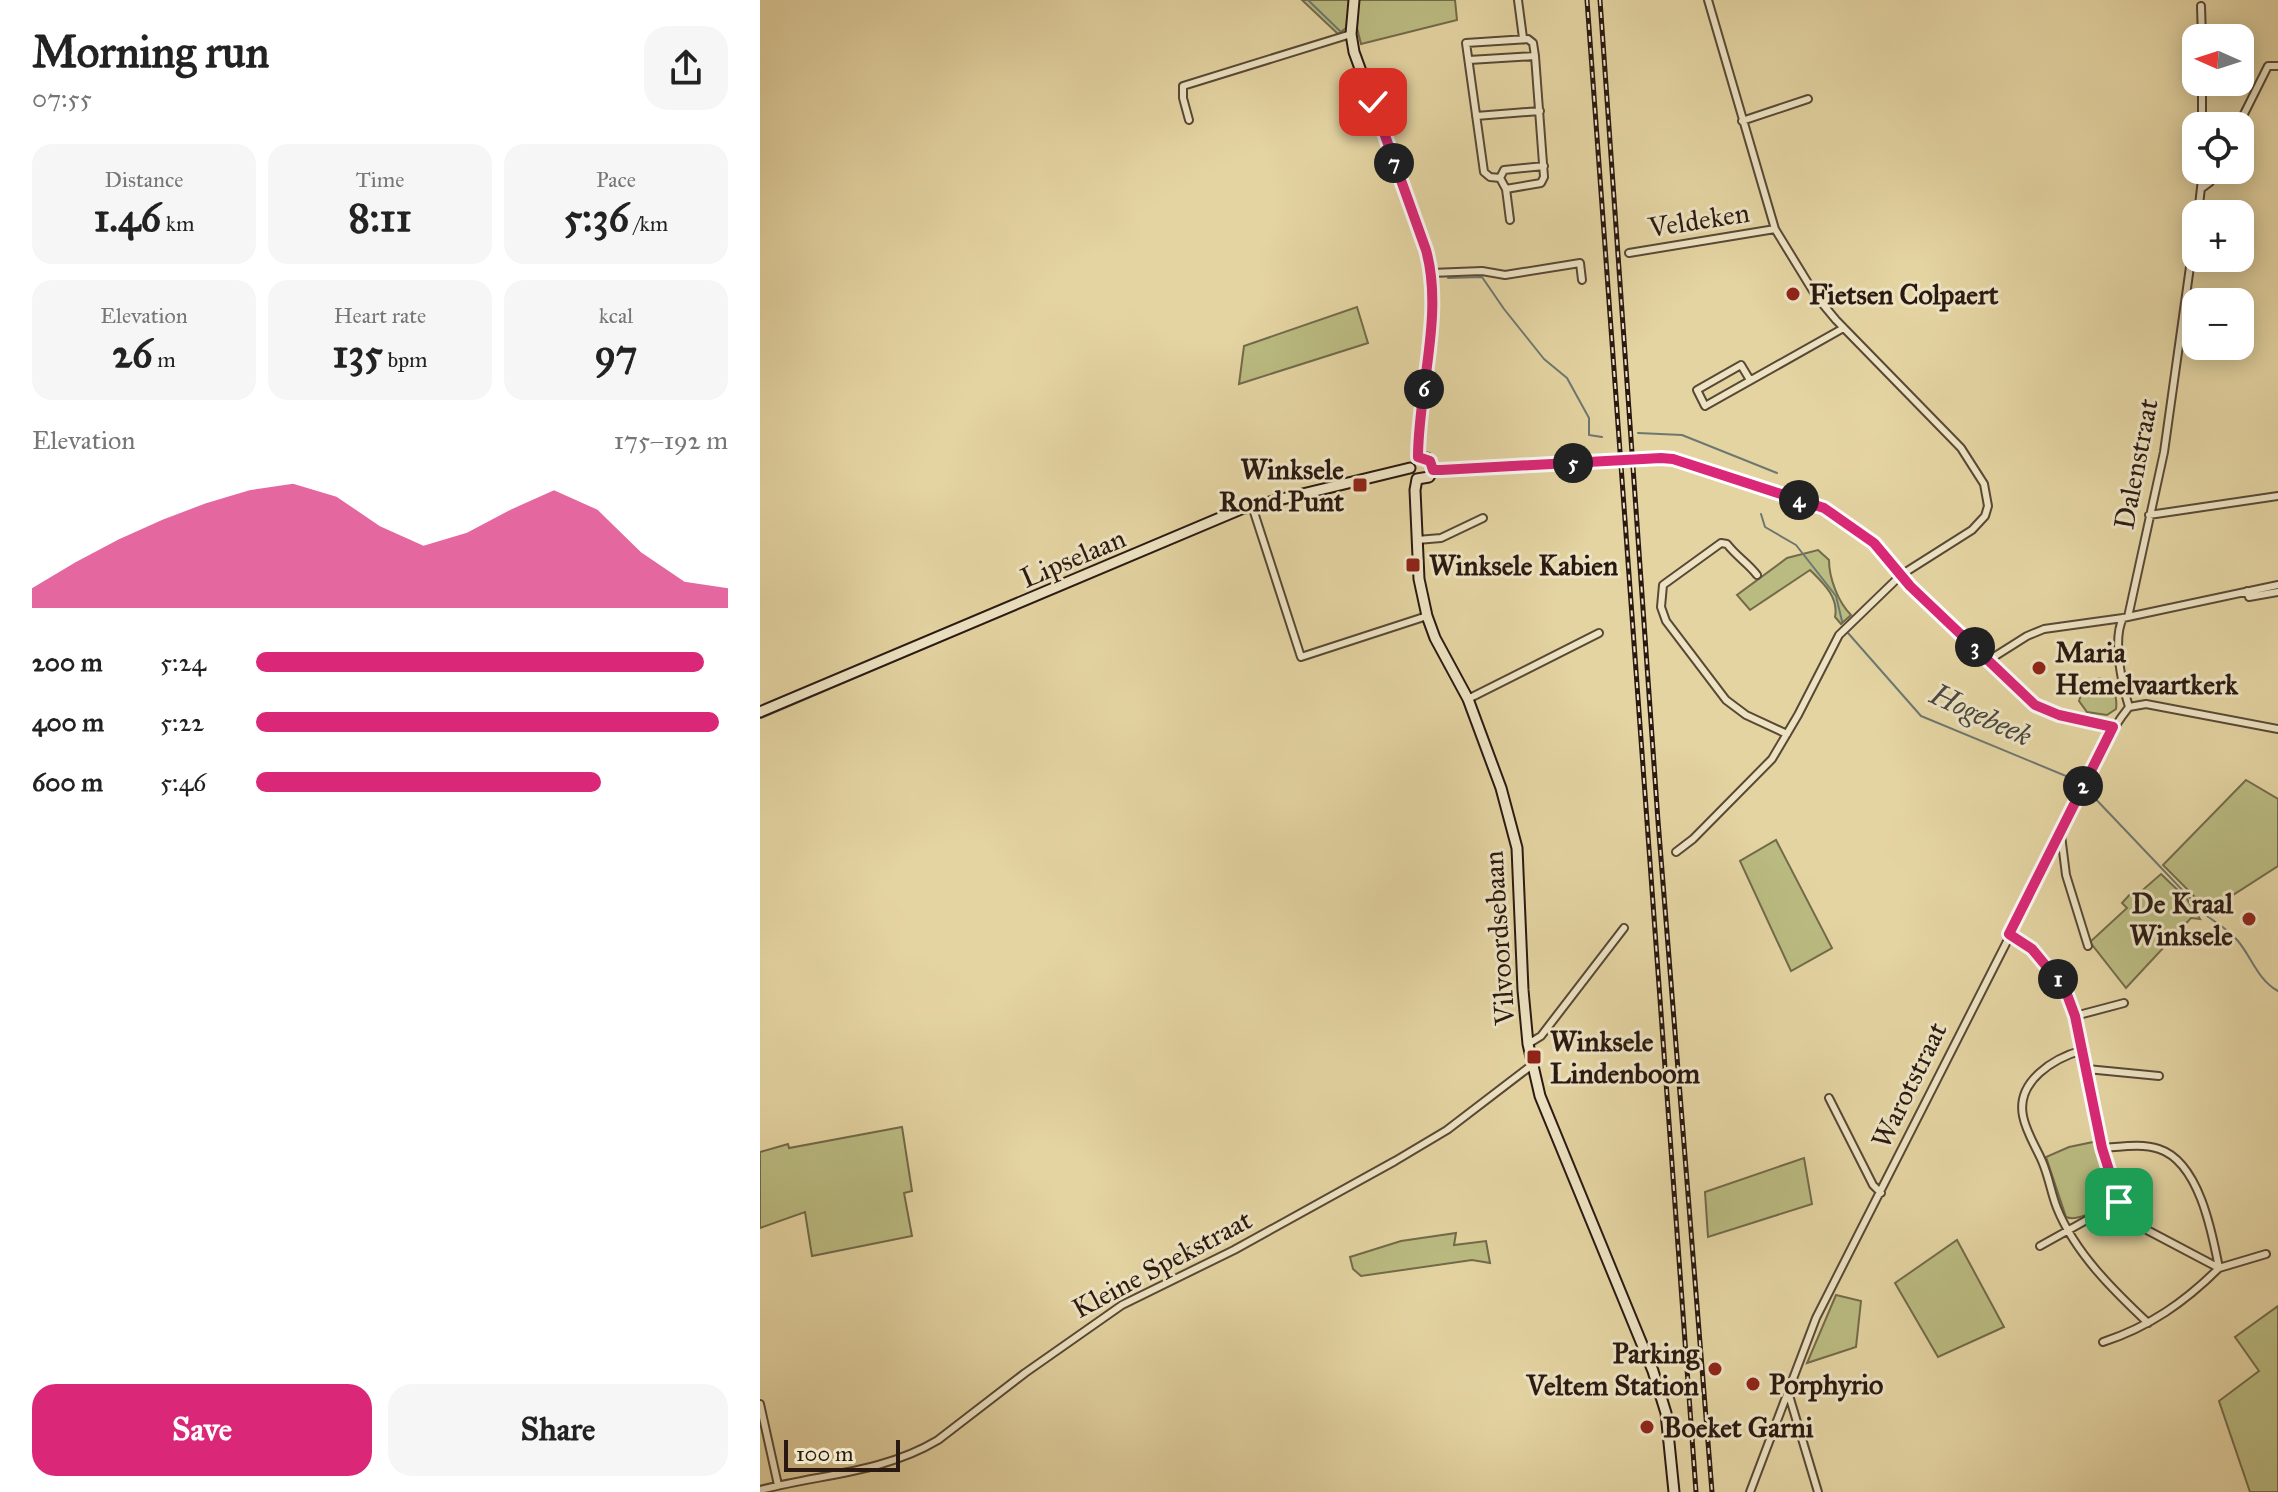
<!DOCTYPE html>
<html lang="en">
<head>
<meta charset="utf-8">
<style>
	:root { --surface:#fff; --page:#f6f6f6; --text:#222; --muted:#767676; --accent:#db2777 }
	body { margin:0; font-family:"IM FELL Great Primer",serif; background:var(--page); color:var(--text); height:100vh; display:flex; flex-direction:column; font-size:30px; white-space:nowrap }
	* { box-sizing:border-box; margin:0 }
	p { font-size:26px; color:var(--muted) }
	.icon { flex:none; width:44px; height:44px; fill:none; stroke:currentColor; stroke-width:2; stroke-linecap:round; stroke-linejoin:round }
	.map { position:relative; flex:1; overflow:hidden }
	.panel { display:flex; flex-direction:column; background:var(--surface); width:760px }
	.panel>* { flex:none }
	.needle { width:52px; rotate:273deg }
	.buttons { position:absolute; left:1422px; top:24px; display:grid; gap:16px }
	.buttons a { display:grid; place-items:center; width:72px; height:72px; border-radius:16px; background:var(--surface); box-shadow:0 4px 20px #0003; font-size:40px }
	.scale { position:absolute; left:24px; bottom:20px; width:116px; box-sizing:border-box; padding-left:8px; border:4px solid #2a1912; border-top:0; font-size:22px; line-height:28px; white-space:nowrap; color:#2a1912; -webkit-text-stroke:6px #ede3c3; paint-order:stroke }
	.pin { position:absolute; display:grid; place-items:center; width:68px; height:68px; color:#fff; margin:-34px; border-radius:16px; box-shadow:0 4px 12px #0006 }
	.km { position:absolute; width:40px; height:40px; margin:-20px; border-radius:50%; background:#222; color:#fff; font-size:22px; line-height:40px; text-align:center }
	.round { display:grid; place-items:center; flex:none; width:84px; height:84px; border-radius:24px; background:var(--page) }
	.summary { display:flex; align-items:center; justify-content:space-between; height:136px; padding:0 32px }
	h1 { font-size:44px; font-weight:800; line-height:60px }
	.metrics { display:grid; grid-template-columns:repeat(3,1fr); gap:12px; height:136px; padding:8px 32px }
	.metrics div { display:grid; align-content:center; border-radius:20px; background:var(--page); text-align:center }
	.metrics b { font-size:40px; font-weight:800 }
	.metrics small { font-size:22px; font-weight:400 }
	.metrics p { font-size:22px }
	.chart { height:224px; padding:16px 32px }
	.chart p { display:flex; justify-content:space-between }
	.chart svg { width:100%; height:144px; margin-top:8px; fill:var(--accent); opacity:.7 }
	.button { display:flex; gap:16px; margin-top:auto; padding:16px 32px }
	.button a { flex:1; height:92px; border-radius:24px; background:var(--accent); color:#fff; font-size:32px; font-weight:800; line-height:92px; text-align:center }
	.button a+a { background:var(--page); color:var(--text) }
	ul { padding:0 32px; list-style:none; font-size:26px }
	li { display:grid; grid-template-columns:128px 96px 1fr; align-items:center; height:60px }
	li i { height:20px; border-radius:10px; background:var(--accent) }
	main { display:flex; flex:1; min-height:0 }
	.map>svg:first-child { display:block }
</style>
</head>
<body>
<main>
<section class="panel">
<div class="summary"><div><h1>Morning run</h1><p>07:55</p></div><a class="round"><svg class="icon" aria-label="share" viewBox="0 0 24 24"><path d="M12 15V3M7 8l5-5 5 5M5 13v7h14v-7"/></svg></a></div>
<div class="metrics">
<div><p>Distance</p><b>1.46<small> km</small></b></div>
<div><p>Time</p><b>8:11</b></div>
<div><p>Pace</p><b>5:36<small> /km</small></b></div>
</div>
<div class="metrics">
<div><p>Elevation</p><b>26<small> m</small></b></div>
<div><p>Heart rate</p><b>135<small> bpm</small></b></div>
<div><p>kcal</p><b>97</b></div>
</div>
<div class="chart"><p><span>Elevation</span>175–192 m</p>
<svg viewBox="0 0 160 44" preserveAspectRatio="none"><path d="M0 44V38L10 30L20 23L30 17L40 12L50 8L60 6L70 10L80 19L90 25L100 21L110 14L120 8L130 14L140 27L150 36L160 38V44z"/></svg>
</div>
<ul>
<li><b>200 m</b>5:24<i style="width:95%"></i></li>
<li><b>400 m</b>5:22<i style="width:98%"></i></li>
<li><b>600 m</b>5:46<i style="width:73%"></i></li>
</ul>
<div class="button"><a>Save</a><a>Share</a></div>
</section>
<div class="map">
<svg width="1518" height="1492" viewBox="0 0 1518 1492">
	<rect width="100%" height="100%" fill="#e4d4a2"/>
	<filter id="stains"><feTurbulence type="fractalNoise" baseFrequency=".0025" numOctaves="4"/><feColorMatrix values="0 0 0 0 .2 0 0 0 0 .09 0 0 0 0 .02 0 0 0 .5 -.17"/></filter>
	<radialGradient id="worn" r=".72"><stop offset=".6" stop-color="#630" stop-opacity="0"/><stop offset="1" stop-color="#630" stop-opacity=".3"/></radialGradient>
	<path fill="#babb81" stroke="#726a4a" stroke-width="2" d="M542 0H590L586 28 578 34Z
		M598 0H695L697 20 601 44 597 28Z
		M597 307 608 343 479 384 484 346Z
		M1058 550 1069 560C1069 578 1078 602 1091 615L1081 624 1075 617C1079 597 1063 583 1050 570L990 610 977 595 1027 558Z
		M1340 678C1352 685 1358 695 1356 709L1347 715 1327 712 1319 701 1324 685Z
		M1486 780 1518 799V866L1445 913 1437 899 1403 865Z
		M1016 840 1072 948 1031 971 980 861Z
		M1401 874 1427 899 1440 919 1431 918 1366 988 1330 942 1367 908 1362 903 1373 891 1377 895Z
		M142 1127 152 1191 144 1193 152 1236 52 1256 45 1212 0 1228V1152L28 1144 29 1148Z
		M1338 1141 1352 1196C1344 1208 1319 1222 1306 1217L1286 1157 1309 1147Z
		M1044 1158 1052 1204 948 1237 945 1192Z
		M696 1233 694 1245 726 1241 730 1263 712 1260 601 1276 593 1269 590 1257 641 1241Z
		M1197 1240 1244 1327 1178 1357 1135 1283Z
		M1076 1295 1101 1301 1096 1347 1047 1363Z
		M1518 1306V1492H1490L1459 1401 1499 1371 1475 1337Z"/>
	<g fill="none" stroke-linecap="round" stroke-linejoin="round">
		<path stroke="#6d7771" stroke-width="2" d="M548 0 581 32
			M688 278 722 277 744 309 784 359 807 378 829 418V435L842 437
			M878 433 922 435 1017 473
			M1001 514 1005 527 1036 545 1076 596 1082 621
			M1088 633 1161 716 1318 781
			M1 718 221 624
			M1329 792 1447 916C1458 924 1469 930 1478 941 1492 958 1498 980 1518 991"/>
		<defs>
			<path id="street" d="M758 0 763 38
				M1441 6 1442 38
				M709 60 775 56
				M1442 82V126
				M716 116 780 111
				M429 120 423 98V86L591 34
				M982 121 1048 99
				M1478 126 1508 66H1518
				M740 178 744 170 784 166
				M1442 188 1450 182 1456 170
				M746 189 781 183 784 177 775 56 773 43 768 39 706 43 724 172 730 177 740 178 746 189 750 220
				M1438 214 1443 170
				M869 253 1015 229
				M671 273 722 271 745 275 820 263 822 280
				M990 380 981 365 937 390 945 406 1080 330 1083 327
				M894 458 913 459 1064 508 1086 521 1114 543 1150 586 1275 705 1299 715 1353 727
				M673 470 829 461
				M492 506 541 657 667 616
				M1389 515 1518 496
				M657 540 681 538 723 518
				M997 575C988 563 977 557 967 544L961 543 903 585 901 607 906 621 966 700 986 715 1027 734
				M1487 591 1489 597 1518 592
				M1368 617 1404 452 1436 224
				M1363 618C1352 640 1362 684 1369 707
				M1229 660 1267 636 1284 629 1363 618 1518 585
				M708 699 839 633
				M1369 707 1386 704 1518 729
				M1301 835 1306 875 1328 946
				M916 852 933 839 1012 759 1038 715 1079 635 1141 575 1212 530 1225 516 1228 506 1224 484 1201 448 1076 320 1056 296 1015 229 948 0
				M1249 934 1272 949 1305 989 1315 1016 1342 1148 1359 1202 1364 1210 1387 1230 1459 1268 1506 1254
				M1315 1016 1364 1003
				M768 1044 781 1036 864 928
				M1323 1050C1294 1058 1256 1081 1263 1116 1266 1132 1276 1147 1282 1161 1289 1177 1291 1193 1297 1208 1315 1253 1354 1291 1388 1323
				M1327 1069 1399 1076
				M1069 1098 1113 1185 1121 1193
				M1342 1148C1361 1147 1381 1143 1399 1149 1439 1162 1452 1232 1459 1268 1425 1302 1389 1327 1343 1342
				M1280 1246 1359 1202
				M1028 1392 1058 1492
				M0 1404 18 1485
				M0 1490C61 1474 123 1473 178 1440L265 1373 362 1305 474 1250 635 1161 687 1130 772 1065
				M990 1492 1056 1318 1301 835C1322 791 1339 745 1369 707"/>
			<path id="secondary" d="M594 0 591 34 594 52 666 250C683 314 659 391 658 457
				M657 479 655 490 659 579 667 616 675 638 708 699 741 788 757 848 763 990 768 1044 780 1096 893 1371 906 1413 914 1492
				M657 479 669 477 673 470 667 458 658 457
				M0 712 481 509 650 468"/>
		</defs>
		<use href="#street" stroke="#584836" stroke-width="10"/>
		<use href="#secondary" stroke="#2a1912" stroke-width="13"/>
		<use href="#street" stroke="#ede3c3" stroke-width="6"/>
		<use href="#secondary" stroke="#ede3c3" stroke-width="9"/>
		<defs>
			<path id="rail" d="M827 0 936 1492
				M840 0 898 821 952 1492"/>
		</defs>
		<use href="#rail" stroke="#2a1912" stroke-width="5"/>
		<use href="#rail" stroke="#ede3c3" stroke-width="2" stroke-dasharray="6" stroke-linecap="butt"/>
		<defs>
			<path id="street-bridge" d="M829 461 894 458"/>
		</defs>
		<use href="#street-bridge" stroke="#584836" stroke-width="10" stroke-linecap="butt"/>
		<use href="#street-bridge" stroke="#ede3c3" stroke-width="6"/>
	</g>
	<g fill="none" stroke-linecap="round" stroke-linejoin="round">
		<defs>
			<path id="route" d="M613 102 666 250C684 314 658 391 658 457L670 461 673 470H681L901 458 913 459 1064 508 1114 543 1150 586 1275 705 1299 715 1353 727 1249 934 1272 949 1305 989 1315 1016 1342 1148 1359 1202"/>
		</defs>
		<use href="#route" stroke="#fff" stroke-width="16"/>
		<use href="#route" stroke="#db2777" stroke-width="10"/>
	</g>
	<g fill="#8f2418" stroke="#ede3c3" stroke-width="3">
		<circle cx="1033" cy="294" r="8"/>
		<rect x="592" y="477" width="16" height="16" rx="4"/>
		<rect x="645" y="557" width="16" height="16" rx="4"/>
		<circle cx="1279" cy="668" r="8"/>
		<circle cx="1489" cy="919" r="8"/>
		<rect x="766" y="1049" width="16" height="16" rx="4"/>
		<circle cx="955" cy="1369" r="8"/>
		<circle cx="993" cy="1384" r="8"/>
		<circle cx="887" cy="1427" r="8"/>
	</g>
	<g text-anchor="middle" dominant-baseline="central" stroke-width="6" stroke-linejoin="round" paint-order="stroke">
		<g font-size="28" fill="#2a1912" stroke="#ede3c3">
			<text transform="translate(939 220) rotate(-9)">Veldeken</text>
			<text transform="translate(1376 464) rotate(-79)">Dalenstraat</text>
			<text transform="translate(313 558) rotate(-23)">Lipselaan</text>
			<text transform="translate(739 938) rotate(-94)">Vilvoordsebaan</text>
			<text transform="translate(1149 1085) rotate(-64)">Warotstraat</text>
			<text transform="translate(402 1264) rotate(-28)">Kleine Spekstraat</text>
		</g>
		<g font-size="28" font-weight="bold" fill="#2a1912" stroke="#ede3c3" text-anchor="start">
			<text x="1049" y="294">Fietsen Colpaert</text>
			<text x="584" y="469" text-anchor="end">Winksele<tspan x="584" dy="32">Rond Punt</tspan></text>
			<text x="669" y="565">Winksele Kabien</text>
			<text x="1295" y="652">Maria<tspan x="1295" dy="32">Hemelvaartkerk</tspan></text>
			<text x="1473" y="903" text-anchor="end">De Kraal<tspan x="1473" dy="32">Winksele</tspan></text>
			<text x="790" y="1041">Winksele<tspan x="790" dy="32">Lindenboom</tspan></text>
			<text x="939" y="1353" text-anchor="end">Parking<tspan x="939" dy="32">Veltem Station</tspan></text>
			<text x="1009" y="1384">Porphyrio</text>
			<text x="903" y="1427">Boeket Garni</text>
		</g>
		<g font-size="30" font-style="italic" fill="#4b4841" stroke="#ede3c3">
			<text transform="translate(1221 715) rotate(25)">Hogebeek</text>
		</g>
	</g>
	<rect width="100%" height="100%" filter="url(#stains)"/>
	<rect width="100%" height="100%" fill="url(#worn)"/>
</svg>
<div class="buttons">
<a><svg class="needle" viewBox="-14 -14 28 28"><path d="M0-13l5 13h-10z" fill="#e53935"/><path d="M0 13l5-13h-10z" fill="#767676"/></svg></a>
<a><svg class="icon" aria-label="locate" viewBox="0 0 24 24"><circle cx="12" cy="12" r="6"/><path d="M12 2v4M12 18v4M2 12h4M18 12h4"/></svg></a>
<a>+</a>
<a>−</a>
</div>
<div class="scale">100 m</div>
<div class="pin" style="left:1359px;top:1202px;background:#1e9e55"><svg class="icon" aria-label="arrive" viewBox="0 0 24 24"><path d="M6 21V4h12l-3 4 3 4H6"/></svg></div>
<div class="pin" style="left:613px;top:102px;background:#d93025"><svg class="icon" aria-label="check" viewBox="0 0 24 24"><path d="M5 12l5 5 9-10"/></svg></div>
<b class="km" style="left:1298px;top:979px">1</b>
<b class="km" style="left:1323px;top:786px">2</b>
<b class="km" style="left:1215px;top:647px">3</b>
<b class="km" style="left:1039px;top:500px">4</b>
<b class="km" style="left:813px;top:463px">5</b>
<b class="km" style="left:664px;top:389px">6</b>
<b class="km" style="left:634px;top:163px">7</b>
</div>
</main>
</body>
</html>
